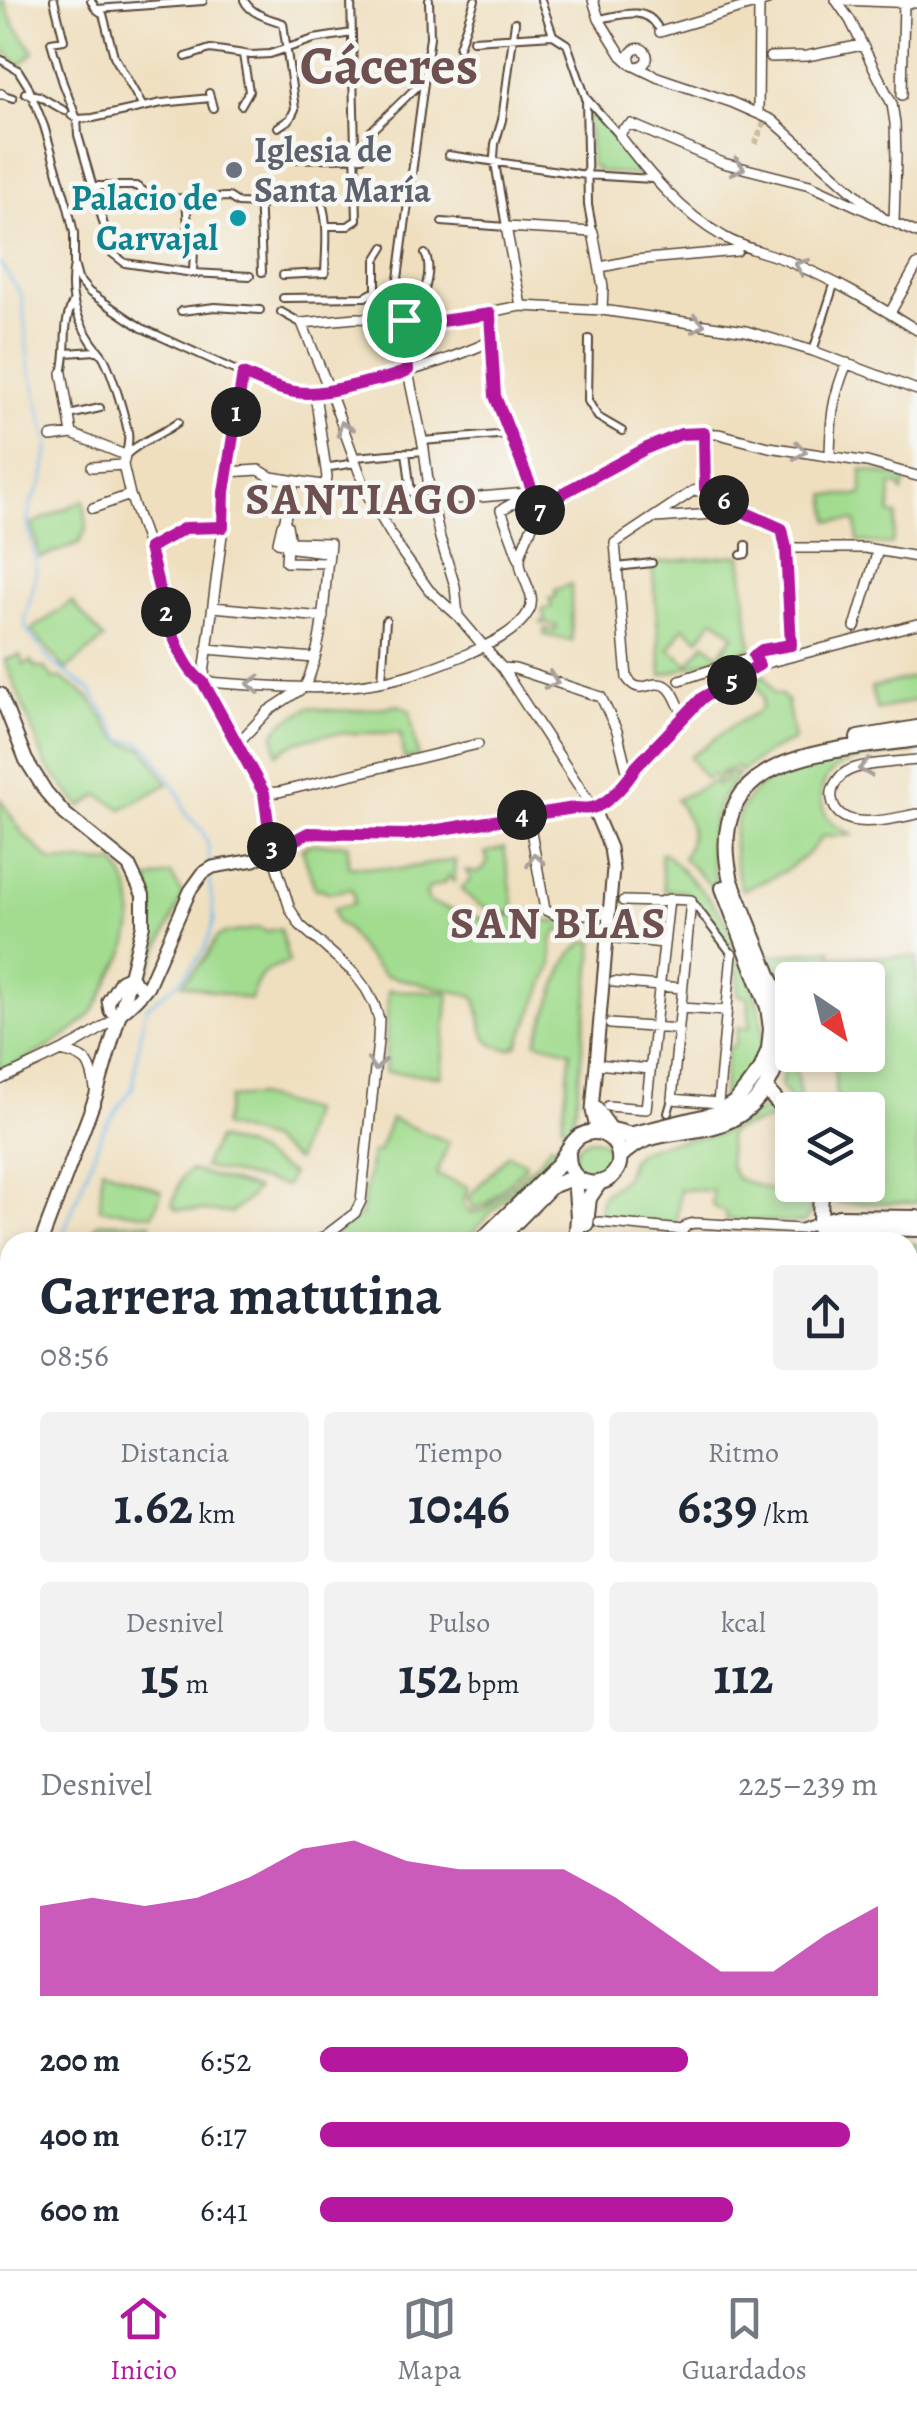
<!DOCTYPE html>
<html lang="es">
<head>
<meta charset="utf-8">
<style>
	:root { --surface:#fff; --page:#f2f2f3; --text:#1f2937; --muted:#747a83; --line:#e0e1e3; --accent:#b5179e }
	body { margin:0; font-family:Alegreya,serif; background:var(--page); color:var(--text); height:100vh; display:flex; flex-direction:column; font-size:38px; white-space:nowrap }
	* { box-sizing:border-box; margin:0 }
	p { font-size:32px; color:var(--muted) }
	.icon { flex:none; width:55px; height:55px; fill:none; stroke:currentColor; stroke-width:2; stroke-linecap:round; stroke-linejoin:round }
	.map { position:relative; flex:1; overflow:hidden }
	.details { position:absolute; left:0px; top:1232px; width:918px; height:1038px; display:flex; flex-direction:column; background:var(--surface); border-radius:30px 30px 0 0; box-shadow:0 5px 15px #0003 }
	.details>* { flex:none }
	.needle { width:65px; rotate:145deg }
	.fabs { position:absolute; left:775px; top:962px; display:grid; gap:20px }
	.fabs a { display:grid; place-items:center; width:110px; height:110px; border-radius:10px; background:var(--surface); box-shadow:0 5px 15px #0003; font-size:50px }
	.pin { position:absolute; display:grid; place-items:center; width:85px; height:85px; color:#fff; margin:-42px; border:5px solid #fff; border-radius:50%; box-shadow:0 2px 10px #0007 }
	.km { position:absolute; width:50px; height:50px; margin:-25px; border-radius:50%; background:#222; color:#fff; font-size:28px; line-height:50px; text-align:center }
	.round { display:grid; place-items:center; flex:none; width:105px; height:105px; border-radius:10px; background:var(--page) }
	.summary { display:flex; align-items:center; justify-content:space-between; height:170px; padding:0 40px }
	h1 { font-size:55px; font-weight:700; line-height:75px }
	.metrics { display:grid; grid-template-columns:repeat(3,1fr); gap:15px; height:170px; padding:10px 40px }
	.metrics div { display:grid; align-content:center; border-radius:10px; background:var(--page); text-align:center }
	.metrics b { font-size:50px; font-weight:700 }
	.metrics small { font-size:28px; font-weight:400 }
	.metrics p { font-size:28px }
	.chart { height:280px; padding:20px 40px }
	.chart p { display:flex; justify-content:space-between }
	.chart svg { width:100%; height:180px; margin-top:10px; fill:var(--accent); opacity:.7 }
	ul { padding:0 40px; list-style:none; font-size:32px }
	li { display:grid; grid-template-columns:160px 120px 1fr; align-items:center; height:75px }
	li i { height:25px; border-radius:12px; background:var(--accent) }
	.menu { display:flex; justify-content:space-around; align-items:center; height:140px; border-top:2px solid var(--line); background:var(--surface); font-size:28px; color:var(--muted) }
	.menu a { display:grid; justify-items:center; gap:5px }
	.menu .current { color:var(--accent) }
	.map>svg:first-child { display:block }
</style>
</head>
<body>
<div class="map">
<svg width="917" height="2269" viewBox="0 0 917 2269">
	<rect width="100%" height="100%" fill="#f6f6f2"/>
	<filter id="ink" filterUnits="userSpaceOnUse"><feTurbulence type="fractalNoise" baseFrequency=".01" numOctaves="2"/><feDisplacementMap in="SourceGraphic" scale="20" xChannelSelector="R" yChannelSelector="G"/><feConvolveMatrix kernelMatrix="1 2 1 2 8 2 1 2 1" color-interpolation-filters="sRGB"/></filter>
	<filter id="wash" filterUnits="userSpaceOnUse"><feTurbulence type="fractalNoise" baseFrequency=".0048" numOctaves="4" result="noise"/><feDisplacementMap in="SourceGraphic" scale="40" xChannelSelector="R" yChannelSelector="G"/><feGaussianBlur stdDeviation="2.25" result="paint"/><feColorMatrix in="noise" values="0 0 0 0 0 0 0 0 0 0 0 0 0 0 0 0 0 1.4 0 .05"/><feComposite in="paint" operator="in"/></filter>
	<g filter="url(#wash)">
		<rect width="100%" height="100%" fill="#efdfbf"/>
		<path fill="#a1dc8f" stroke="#6e8356" stroke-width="2.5" fill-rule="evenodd" d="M0 0H4L13 23 34 52 20 65 0 47Z
			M586 98 643 176 597 171 596 167 591 166Z
			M862 469 907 479 902 492 899 486 891 485 890 514 897 515 892 543 888 545 858 541 856 521H830L826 495H862Z
			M84 500 87 528 79 543 40 558 32 524Z
			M741 555 751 648 662 675 652 563ZM714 618 734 635 719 655 705 643 689 664 669 649 684 627 699 639Z
			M571 584 572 641 544 635 545 629 555 631 557 626 541 623 545 620 542 610 552 607 549 599 555 597V590Z
			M72 602 104 639 66 670 31 630Z
			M20 655 24 665 31 661 36 668H45L54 680 60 677C68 683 79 689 87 696 111 719 104 742 144 748L168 784 122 809 99 795 81 807 46 765 5 660Z
			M764 675 774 694 781 695 787 700 794 740 768 752 741 771 736 767 720 773 721 778 717 780 714 774 705 779 690 757 735 724 761 710 763 698 754 679Z
			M917 676V700L877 710 871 688Z
			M399 705 410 711 418 756 404 759 400 733C358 734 311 727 277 754L274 734 282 723 310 707C337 714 371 709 399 705Z
			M917 746V751C886 756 814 754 822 803 825 822 837 828 854 835L823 836C801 866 776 877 742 890 700 759 828 760 917 746Z
			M736 773 738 775C705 816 705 850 720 900L707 882 683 858C695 836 692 820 676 800L714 781 717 785 726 780 724 775Z
			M0 799 23 834 51 861 115 863C136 889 136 921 125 952 122 961 115 970 110 979 103 994 98 1007 86 1019 61 1043 30 1057 0 1073Z
			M311 844H348V866L400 869 455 860 454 882 449 876 444 883 429 888 426 895 430 903 491 922 490 916 535 914 544 922 593 919 588 930H558L552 940V966L518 1045C509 1050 512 1050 501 1047 475 1040 485 1014 474 996L384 975 363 953 345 927 337 923 333 909 354 903 353 891 350 889 328 893 322 889H315L302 848Z
			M504 848 515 912C492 914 475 906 461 889L471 879 466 871 477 873 484 869 488 861 485 853Z
			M660 853H665C685 873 718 905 731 929 738 943 742 959 748 973 769 1029 773 1064 721 1104L728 1048 735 1045 738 1027 750 1028 748 997 738 995C743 948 714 925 685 892L664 890Z
			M171 874 182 893V898L145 979H143L140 974C144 940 160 915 148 880Z
			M260 928 265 931 280 929 289 962C261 970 260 974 250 1000L182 984 207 956 216 938 223 934Z
			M585 942H594L576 1105 571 1129H567L562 1125 571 1051 536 1042 565 964 572 953Z
			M831 949 833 980H792V1055H815L794 1058 802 1110H797L781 1086C782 1073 788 1061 790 1048 796 1015 783 985 770 956Z
			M834 957H917V1203H837L836 1185H868V1110H837L834 1060 824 1059V1055H868V980H836Z
			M388 990 449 993 441 1076 385 1072Z
			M258 1096 310 1111 296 1161 268 1140 223 1126 229 1098Z
			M764 1108 778 1111 788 1124 784 1127 776 1118 733 1130 728 1135 729 1164 736 1178 775 1192 798 1196 801 1185H810V1215L803 1223 726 1220 725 1213 712 1205 713 1191 680 1189 676 1225 598 1217 602 1196 625 1177 631 1159 639 1151 664 1143 719 1134Z
			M391 1119 449 1142 436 1175 468 1187 463 1204 470 1213 485 1210 539 1161 551 1144 556 1147 562 1137 566 1139C537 1174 498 1200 471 1235H468L460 1242H323L361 1215 372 1152H378Z
			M574 1158a19 19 0 1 1 38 0a19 19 0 1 1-38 0Z
			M217 1139 246 1147 291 1174 286 1186 203 1167Z
			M508 1154 526 1163 524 1168 486 1205 473 1208 468 1199C479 1183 496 1170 508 1154Z
			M102 1168 162 1191 153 1215 100 1209Z
			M190 1170 256 1189 248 1199 231 1213 177 1209 172 1204 182 1177Z
			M99 1223H151L147 1242H83Z
			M908 1244H917V1397L908 1396Z
			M911 1726H917V1925L908 1924V1743Z
			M908 1949 917 1950V2205H908Z
			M198 2260H436L445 2269H235L198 2266Z"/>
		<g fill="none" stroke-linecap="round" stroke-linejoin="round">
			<path stroke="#74bbec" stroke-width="2.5" d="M0 263 22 296 29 366 49 444 43 482 31 502 27 521 36 560 35 580 25 619 26 629 49 660 91 691 122 740 138 742 150 749 180 795 186 814 202 830 208 844 209 864
				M60 1242 103 1130 133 1087 140 1033 147 1007 183 978 205 949 214 921 209 877
				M0 1347 10 1328
				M908 1872 917 1875"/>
		</g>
	</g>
	<g filter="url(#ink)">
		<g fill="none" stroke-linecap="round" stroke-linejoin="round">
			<path stroke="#cbbb9f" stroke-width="6" stroke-dasharray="6 3" stroke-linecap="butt" d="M755 144 766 118"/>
			<defs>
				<path id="pedestrian" d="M54 0 64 40 51 42 63 83 77 119 93 118 162 103 210 98
					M91 0 96 9 103 14 114 56 143 107
					M244 0C250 14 270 19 283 23L295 109 290 119 278 127
					M541 0 553 35 567 44 586 98 588 205 593 232
					M97 9 203 1
					M599 19C619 16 644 5 657 26
					M473 40 553 35
					M459 47 475 0
					M186 57 210 49 251 55 270 54 314 39 352 33
					M0 59 18 70 28 86 44 126 68 207 74 233V264L78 279 89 292 142 328 243 374
					M25 93 39 96 65 111
					M209 93 213 108
					M1 94 13 98
					M587 99 620 136
					M241 105 249 91 243 55
					M71 115 77 119 78 135 112 253 125 263 193 273 250 276
					M448 155 586 175 652 179
					M296 159 363 157 370 132 424 80
					M93 186H136L155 199 229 197 238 203 259 204
					M259 189 262 272
					M186 198 188 227 194 248 193 273
					M442 222 506 227 494 157 495 144 502 120 515 22
					M326 226H348L357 220 351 0
					M74 265C68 292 75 316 90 339 94 346 100 351 104 358 113 375 124 413 128 432 129 440 128 448 125 455
					M283 275 325 273C326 245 330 216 317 190H298
					M283 298 365 297 376 291V260L384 247
					M181 311 215 307 260 310
					M281 312 301 323
					M395 319 396 294 430 37 429 0
					M418 320C420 300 435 271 425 254
					M589 339 588 401 598 417 622 431
					M491 341 495 396 513 441
					M813 351 833 288
					M66 353 96 351
					M62 373C69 348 61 326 73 302
					M69 415 100 408
					M422 441 510 434
					M406 452 411 492 429 488
					M126 455C141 440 162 435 178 422
					M355 457 424 451
					M330 467 356 463
					M193 526 223 527
					M741 555 746 554V545
					M617 567 652 563
					M382 681 386 620
					M691 900 732 954
					M668 1113 672 1099"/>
				<path id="minor" d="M593 0 599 19 610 37 622 56 632 65 657 77 731 102 772 120 883 218 917 233
					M836 0 850 20 892 104 895 123 896 157 894 222
					M841 0 917 3
					M660 32 768 0
					M770 57 807 56 862 45
					M631 63 629 56C640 36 659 62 637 67
					M0 94H1
					M902 95 904 0
					M758 113 759 3
					M883 218 810 185 723 163 631 124 623 129 620 136C649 174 681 213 724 237 744 249 767 252 788 261 834 280 875 304 917 330
					M601 267 635 260 737 251
					M516 280 506 227 593 232 603 287 602 310
					M517 284 521 306
					M890 313 917 265
					M404 319 407 367 424 449 429 488 440 538 455 586 458 616
					M62 373 72 434
					M917 390 813 351 746 331 602 310 521 306 441 321 356 318 302 323 330 392 368 496 401 551 429 590 458 616 502 668 593 808C610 798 626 784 636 767L701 698 759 665 917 624
					M704 433 705 489
					M51 437 72 434 125 455 123 465 130 495 149 548 170 627 190 671 203 682 264 793 272 852 290 909 300 925 354 973 366 989 374 1004 379 1019 378 1041 361 1201 355 1213 317 1242
					M830 455C831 417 832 399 847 363
					M92 467 123 465
					M227 472 259 470 271 477 322 485 326 482 327 477 315 394
					M294 481 284 523 287 543 293 548 325 552 328 557C324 600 323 647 305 687
					M480 497 528 493
					M432 501 466 498
					M93 508 130 495
					M540 510 565 492 647 448 681 434H719L769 447 867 462 917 476
					M656 518 741 512
					M282 525H287L290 542 330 543 328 563 286 562 287 545 278 542Z
					M149 548 185 528 193 526
					M786 548H865L917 557
					M519 559 501 510 531 493
					M213 607 323 617
					M855 627 878 550
					M207 649 314 658
					M502 668 515 669 601 697 617 731 629 779
					M680 680 754 656 761 650 791 645
					M203 682 223 527 224 492 243 374C262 383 281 393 303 394 321 396 339 389 357 385 403 374 448 361 491 341L490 314
					M203 682C261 685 322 693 379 682 409 677 439 665 467 654 488 645 518 632 529 611 538 595 519 577 520 560 520 551 535 520 540 510L513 441
					M684 715C678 707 675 691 666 686 649 678 641 698 627 678L615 543 693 491 705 489 744 512 782 529 786 548 791 655
					M237 744 268 711 303 688
					M917 760C899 762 861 763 846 772 838 777 830 789 832 799 838 835 894 818 917 814
					M264 793 279 792 478 744
					M528 814 545 910 556 915 610 913
					M623 901 660 902 669 899 691 900 672 1099 718 1103 732 954
					M608 937 663 943
					M614 982 682 988
					M681 1008 727 1011
					M610 1024 678 1029
					M61 1051C88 1057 91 1062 95 1089
					M596 1064 650 1069
					M0 1080C40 1060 85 1044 119 1015
					M608 1106 646 1109 669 899
					M599 1222 683 1230
					M683 1230 687 1225 694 1223 801 1229 820 1222
					M908 1407 917 1408
					M908 1678 917 1573
					M908 1721 917 1722
					M908 2213 917 2214
					M789 2260 843 2269
					M172 2269 173 2260
					M181 2269V2260"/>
				<path id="tertiary" d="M144 991 130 976 121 980 108 1001 110 1011 119 1015C130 1006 140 997 148 986L190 891 203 873 213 867 254 860 308 833 406 835 528 814 574 808H593L610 848 613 869 592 1110 595 1124 602 1134
					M596 1107 611 1128 630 1133
					M816 1242 820 1222
					M908 1581 917 1582"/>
				<path id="secondary" d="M0 694 26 760 46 792 65 814 129 866 143 895V925L126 992 96 1096 41 1242
					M0 1321 10 1302
					M908 1930 917 1931
					M908 1941 917 1942"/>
				<path id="primary" d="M858 738 917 728
					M766 1089 792 1119
					M608 1136 621 1137 715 1114 736 1102 761 1070 769 1049 771 1029 768 1007 723 888
					M619 1158C643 1130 681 1135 714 1126 766 1112 789 1056 782 1007L731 881C701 751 827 752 917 739
					M575 1177 578 1217 576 1242
					M820 1222 839 1217 917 1218
					M820 1222 821 1185
					M821 1223 839 1227 917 1229
					M586 1224 589 1198 599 1183
					M480 1242C505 1217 532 1192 557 1166 565 1157 570 1142 580 1136 587 1132 596 1131 603 1134 610 1137 616 1143 618 1151 629 1187 567 1200 568 1153
					M496 1242 551 1186 575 1177
					M0 1713 10 1709
					M0 1725 10 1721"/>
				<path id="trunk" d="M0 2244 10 2241
					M908 2249 917 2250
					M464 2260 485 2265 505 2260
					M839 2260 917 2266
					M0 2262 10 2259"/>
			</defs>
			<use href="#pedestrian" stroke="#564536" stroke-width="10"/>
			<use href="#minor" stroke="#564536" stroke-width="12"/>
			<use href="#tertiary" stroke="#564536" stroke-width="15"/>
			<use href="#secondary" stroke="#564536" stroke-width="16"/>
			<use href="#primary" stroke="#564536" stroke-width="18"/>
			<use href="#trunk" stroke="#564536" stroke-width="19"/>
			<use href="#pedestrian" stroke="#fff" stroke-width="6"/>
			<use href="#minor" stroke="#fff" stroke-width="9"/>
			<use href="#tertiary" stroke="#fff" stroke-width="11"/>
			<use href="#secondary" stroke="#fff" stroke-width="12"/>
			<use href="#primary" stroke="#fff" stroke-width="14"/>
			<use href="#trunk" stroke="#fff" stroke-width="15"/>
		</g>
		<defs><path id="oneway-chevron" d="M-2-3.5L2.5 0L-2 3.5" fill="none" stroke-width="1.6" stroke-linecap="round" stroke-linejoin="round" transform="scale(2.5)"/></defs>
		<g stroke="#a79f9a">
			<use href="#oneway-chevron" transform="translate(738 167) rotate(15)"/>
			<use href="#oneway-chevron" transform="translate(801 266) rotate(-157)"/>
			<use href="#oneway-chevron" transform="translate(698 324) rotate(8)"/>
			<use href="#oneway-chevron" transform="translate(344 428) rotate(-111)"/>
			<use href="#oneway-chevron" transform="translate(800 451) rotate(8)"/>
			<use href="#oneway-chevron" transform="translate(552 681) rotate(18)"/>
			<use href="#oneway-chevron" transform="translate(254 684) rotate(-177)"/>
			<use href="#oneway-chevron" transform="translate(865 768) rotate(170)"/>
			<use href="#oneway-chevron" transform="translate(535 860) rotate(-99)"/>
			<use href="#oneway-chevron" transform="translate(376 1064) rotate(95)"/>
		</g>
	</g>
	<g fill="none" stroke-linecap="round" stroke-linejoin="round" filter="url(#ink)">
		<defs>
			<path id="route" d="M490 314 495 396 540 510 565 492 647 448 681 434 704 433 705 489 744 512 782 529 786 548 791 645 762 650 754 656 759 665 702 698 636 767C628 781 609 804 592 808 586 809 580 808 574 808L406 835 308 833 272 852 264 793 203 682C173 663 158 582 149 548L185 528 223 527 224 492 243 374C297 398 307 397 364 383 378 380 395 377 408 370L404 320 441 321Z"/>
		</defs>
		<use href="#route" stroke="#fff" stroke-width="20"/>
		<use href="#route" stroke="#b5179e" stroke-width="12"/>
	</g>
	<circle fill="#6b7280" stroke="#f6f6f2" stroke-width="4" cx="234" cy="170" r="10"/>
	<circle fill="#0f9aa8" stroke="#f6f6f2" stroke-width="4" cx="238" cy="218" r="10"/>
	<g text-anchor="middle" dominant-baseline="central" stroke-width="9" stroke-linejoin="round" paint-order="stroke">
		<g font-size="35" font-weight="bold" fill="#5b616d" stroke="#f6f6f2" text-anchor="start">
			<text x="254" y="150">Iglesia de<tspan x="254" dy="40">Santa María</tspan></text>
		</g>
		<g font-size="35" font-weight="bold" fill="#0d838f" stroke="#f6f6f2" text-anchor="end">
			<text x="218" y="198">Palacio de<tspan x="218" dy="40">Carvajal</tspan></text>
		</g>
		<g font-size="45" font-weight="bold" letter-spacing="2.5" fill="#6f5051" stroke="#f6f6f2">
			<text x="362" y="499">SANTIAGO</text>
			<text x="559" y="923">SAN BLAS</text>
		</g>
		<g font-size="55" font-weight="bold" fill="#6f5051" stroke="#f6f6f2">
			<text x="389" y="65">Cáceres</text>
		</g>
	</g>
</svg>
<div class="fabs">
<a><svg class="needle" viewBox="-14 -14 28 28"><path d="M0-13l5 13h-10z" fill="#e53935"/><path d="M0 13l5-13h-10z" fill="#747a83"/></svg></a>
<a><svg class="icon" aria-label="layers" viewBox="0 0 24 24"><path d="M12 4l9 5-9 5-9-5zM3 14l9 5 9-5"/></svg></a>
</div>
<div class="pin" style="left:404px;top:320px;background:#1e9e55"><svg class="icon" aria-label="arrive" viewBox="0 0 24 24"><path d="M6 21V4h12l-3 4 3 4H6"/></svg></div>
<b class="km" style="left:236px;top:412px">1</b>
<b class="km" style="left:166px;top:612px">2</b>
<b class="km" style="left:272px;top:847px">3</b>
<b class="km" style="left:522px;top:815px">4</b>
<b class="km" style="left:732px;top:680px">5</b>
<b class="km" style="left:724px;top:500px">6</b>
<b class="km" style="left:540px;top:510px">7</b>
<section class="details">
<div class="summary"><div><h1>Carrera matutina</h1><p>08:56</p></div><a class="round"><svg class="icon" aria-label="share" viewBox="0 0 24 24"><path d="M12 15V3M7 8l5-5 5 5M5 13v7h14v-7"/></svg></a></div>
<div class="metrics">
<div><p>Distancia</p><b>1.62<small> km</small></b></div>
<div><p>Tiempo</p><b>10:46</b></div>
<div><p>Ritmo</p><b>6:39<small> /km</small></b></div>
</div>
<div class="metrics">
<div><p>Desnivel</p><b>15<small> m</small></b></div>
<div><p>Pulso</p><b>152<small> bpm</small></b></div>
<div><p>kcal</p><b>112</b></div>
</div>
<div class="chart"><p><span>Desnivel</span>225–239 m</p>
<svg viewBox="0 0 160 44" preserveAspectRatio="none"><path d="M0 44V22L10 20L20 22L30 20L40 15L50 8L60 6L70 11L80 13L90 13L100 13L110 20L120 29L130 38L140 38L150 29L160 22V44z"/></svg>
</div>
<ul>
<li><b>200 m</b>6:52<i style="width:66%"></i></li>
<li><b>400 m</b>6:17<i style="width:95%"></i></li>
<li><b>600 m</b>6:41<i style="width:74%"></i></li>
</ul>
</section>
</div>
<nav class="menu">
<a class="current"><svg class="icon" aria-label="home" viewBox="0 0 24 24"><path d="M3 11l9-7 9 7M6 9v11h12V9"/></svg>Inicio</a>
<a><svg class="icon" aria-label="map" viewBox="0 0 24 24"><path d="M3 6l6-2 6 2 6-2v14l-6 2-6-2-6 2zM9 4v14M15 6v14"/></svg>Mapa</a>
<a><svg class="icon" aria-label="saved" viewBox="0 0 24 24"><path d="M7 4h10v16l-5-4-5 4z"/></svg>Guardados</a>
</nav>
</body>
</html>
